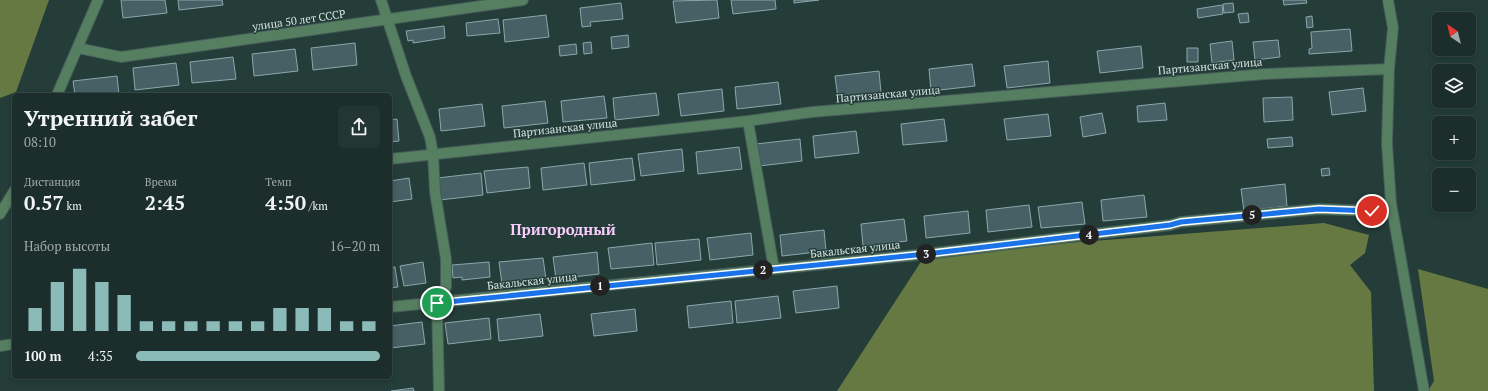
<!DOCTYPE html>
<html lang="ru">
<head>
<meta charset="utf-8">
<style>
	:root { --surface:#1b2e2b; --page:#243633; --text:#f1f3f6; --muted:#a0a8a9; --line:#394a47; --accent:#8bbbb9 }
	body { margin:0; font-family:"PT Serif",serif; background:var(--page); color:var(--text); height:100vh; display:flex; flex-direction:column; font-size:15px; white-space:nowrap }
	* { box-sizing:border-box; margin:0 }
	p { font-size:13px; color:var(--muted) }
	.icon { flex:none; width:22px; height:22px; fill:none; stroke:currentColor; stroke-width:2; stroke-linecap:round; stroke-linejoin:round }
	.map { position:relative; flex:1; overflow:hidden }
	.drawer { position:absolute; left:12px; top:93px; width:380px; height:286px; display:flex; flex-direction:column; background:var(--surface); border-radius:6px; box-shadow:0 2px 6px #0003,0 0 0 1px var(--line) }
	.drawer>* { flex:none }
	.needle { width:26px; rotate:325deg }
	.buttons { position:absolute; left:1432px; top:12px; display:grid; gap:8px }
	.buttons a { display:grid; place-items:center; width:44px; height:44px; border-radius:6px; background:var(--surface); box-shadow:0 2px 6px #0003,0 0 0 1px var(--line); font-size:20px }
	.pin { position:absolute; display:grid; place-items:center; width:34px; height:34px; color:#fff; margin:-17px; border:2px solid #fff; border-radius:50%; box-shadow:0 1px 4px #0007 }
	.km { position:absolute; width:20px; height:20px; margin:-10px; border-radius:50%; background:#222; color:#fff; font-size:11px; line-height:20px; text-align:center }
	.round { display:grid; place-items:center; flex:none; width:42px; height:42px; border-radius:6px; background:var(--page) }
	.overview { display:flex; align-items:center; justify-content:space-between; height:68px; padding:0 12px }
	h1 { font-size:22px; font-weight:700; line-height:30px }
	.stats { display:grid; grid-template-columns:repeat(3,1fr); gap:6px; height:68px; padding:4px 12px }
	.stats div { display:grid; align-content:center }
	.stats b { font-size:20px; font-weight:700 }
	.stats small { font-size:11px; font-weight:400 }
	.stats p { font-size:11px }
	.chart { height:112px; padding:8px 12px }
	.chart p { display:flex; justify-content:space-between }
	.chart svg { width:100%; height:72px; margin-top:4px; stroke:var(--accent); stroke-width:6 }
	ul { padding:0 12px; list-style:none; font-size:13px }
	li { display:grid; grid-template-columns:64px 48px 1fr; align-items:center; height:30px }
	li i { height:10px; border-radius:5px; background:var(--accent) }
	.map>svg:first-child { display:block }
</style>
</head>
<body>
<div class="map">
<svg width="1488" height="391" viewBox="0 0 1488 391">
	<rect width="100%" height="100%" fill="#243d39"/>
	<path fill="#677943" d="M0 0H49L16 92 0 98Z
		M1324 223 1369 235 1365 253 1350 265 1371 292 1374 391H837L926 254Z
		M1418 269 1488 289V391H1428L1434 381Z"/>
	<path fill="#466065" stroke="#8aa7ac" d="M121 0H165L167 13 123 18Z
		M178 0H222L223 5 179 10Z
		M717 0 719 18 676 23 673 1Z
		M731 0H775L776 9 733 14Z
		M794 0H819L794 3Z
		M1283 0H1306L1307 3 1284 5Z
		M621 3 623 19 590 22 591 26 582 27 580 8Z
		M1233 3 1234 12 1224 13 1223 4Z
		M1222 5 1223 14 1198 18 1197 9Z
		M1248 13 1249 22 1240 23 1238 14Z
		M546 15 549 37 505 42 503 20Z
		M1312 16 1313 27 1307 28 1306 17Z
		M498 19 500 33 467 36 466 23Z
		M444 26 445 38 413 43V40L408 41 406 31Z
		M1350 29 1352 51 1309 54V49L1312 48 1311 32Z
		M628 35 629 47 612 49 611 37Z
		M1278 40 1280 57 1255 60 1253 42Z
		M1232 41 1234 60 1212 63 1210 44Z
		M591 42 592 53 584 54 583 43Z
		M355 43 357 65 313 70 311 48Z
		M576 44 577 54 560 56 559 46Z
		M1141 46 1143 68 1100 73 1097 51Z
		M1187 48H1198V62H1187Z
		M295 49 298 71 254 76 252 54Z
		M233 57 236 79 192 83 190 62Z
		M1048 61 1050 83 1007 88 1004 66Z
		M176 63 179 85 135 90 133 68Z
		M972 64 975 86 931 91 929 69Z
		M879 71 881 93 838 98 835 76Z
		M117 76 119 95H75L73 81Z
		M778 82 781 104 737 109 735 87Z
		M1363 88 1366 111 1332 115 1329 92Z
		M722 89 724 111 681 116 678 94Z
		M656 93 659 115 615 120 613 98Z
		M604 96 607 118 563 122 561 101Z
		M1292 97 1293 120 1264 122 1263 98Z
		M545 101 548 123 504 128 502 106Z
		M1165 103 1167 120 1138 122 1137 106Z
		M482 104 485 126 441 131 439 109Z
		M1102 113 1106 133 1083 137 1080 117Z
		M1048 114 1051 136 1007 140 1004 119Z
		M397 119 399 141 390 142V120Z
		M944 119 947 141 903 145 901 124Z
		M856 131 859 153 815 158 813 136Z
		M1292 137 1293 146 1268 148 1267 139Z
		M800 139 802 161 759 166 756 144Z
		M739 147 742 169 698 174 696 152Z
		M682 149 684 171 641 176 638 154Z
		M632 158 635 180 591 185 589 163Z
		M584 163 587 185 543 190 541 168Z
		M528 167 530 188 487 193 484 171Z
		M1329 168 1330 175 1322 176 1321 169Z
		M481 173 483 195 440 200 437 178Z
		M409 178 412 199 390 202V181Z
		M1285 184 1287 206 1244 211 1241 189Z
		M1144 195 1147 217 1103 221 1101 200Z
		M1082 202 1085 224 1041 228 1038 207Z
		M1029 205 1032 227 988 232 986 210Z
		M968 211 970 233 926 238 924 216Z
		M904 219 907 241 863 246 861 224Z
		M824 230 826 251 782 256 780 235Z
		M751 233 753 255 710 260 707 238Z
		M699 239 701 260 657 265 655 243Z
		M652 243 654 265 611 269 608 248Z
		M597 252 599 274 556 279 553 257Z
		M543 258 546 279 502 284 499 262Z
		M423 262 426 283 404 286 400 266Z
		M489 262 490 277 462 280V277L453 278 452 265Z
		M390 267H395L398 287 390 288Z
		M837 286 839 308 796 313 793 291Z
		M778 296 781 318 737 323 735 301Z
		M731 301 733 323 689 328 687 306Z
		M635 309 637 331 594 336 591 314Z
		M540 314 543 336 499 341 497 319Z
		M489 318 491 339 448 344 445 323Z
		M422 322 425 344 390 348V326Z
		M413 388 414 391H391Z"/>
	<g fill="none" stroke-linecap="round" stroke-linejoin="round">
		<defs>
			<path id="minor" d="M381 0 406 76 430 137 433 154 435 192 446 259V287L437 303 439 391
				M1388 0 1393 28 1389 69 1387 144 1391 203 1424 391
				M78 48 121 57 523 0
				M57 95 98 0
				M748 121 774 269
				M390 159 748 121 812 112 1265 74 1389 69
				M0 214 14 191
				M390 307 926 254 1170 225 1181 222 1319 209 1372 211 1391 203
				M0 346 14 344"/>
		</defs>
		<use href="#minor" stroke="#445b57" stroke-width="12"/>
		<use href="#minor" stroke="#567e61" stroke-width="10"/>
	</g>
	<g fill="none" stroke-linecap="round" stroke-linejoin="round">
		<defs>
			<path id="route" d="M437 303 926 254 1170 225 1181 222 1319 209 1372 211"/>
		</defs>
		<use href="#route" stroke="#fff" stroke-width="8"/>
		<use href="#route" stroke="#1a73e8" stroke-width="5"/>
	</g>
	<g text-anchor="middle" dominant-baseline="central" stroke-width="3" stroke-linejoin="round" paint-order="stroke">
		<g font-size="11" fill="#d7e5e2" stroke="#243d39">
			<text transform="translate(299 20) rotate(-8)">улица 50 лет СССР</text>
			<text transform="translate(1210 66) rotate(-5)">Партизанская улица</text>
			<text transform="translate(888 94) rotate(-5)">Партизанская улица</text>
			<text transform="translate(565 128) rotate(-6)">Партизанская улица</text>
			<text transform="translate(855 249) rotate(-6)">Бакальская улица</text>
			<text transform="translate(532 281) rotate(-6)">Бакальская улица</text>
		</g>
		<g font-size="15" font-weight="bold" fill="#f9cdfd" stroke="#243d39">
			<text x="563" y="229">Пригородный</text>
		</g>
	</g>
</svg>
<div class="buttons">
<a><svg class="needle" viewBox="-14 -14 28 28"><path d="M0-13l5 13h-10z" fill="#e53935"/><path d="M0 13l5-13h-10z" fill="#a0a8a9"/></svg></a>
<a><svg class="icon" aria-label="layers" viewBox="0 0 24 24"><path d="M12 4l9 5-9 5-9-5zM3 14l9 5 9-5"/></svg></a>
<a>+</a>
<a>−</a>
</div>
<div class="pin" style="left:437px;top:303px;background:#1e9e55"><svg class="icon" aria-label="arrive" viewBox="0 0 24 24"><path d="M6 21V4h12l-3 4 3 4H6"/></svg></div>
<div class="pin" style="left:1372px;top:211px;background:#d93025"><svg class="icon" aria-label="check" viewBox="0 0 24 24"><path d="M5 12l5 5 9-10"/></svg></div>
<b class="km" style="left:600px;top:286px">1</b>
<b class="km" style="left:763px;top:270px">2</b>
<b class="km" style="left:926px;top:254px">3</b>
<b class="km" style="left:1089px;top:235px">4</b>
<b class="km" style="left:1252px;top:215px">5</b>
<section class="drawer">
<div class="overview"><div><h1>Утренний забег</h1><p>08:10</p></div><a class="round"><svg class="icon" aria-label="share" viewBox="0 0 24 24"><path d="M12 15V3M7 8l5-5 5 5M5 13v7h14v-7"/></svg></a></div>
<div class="stats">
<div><p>Дистанция</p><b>0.57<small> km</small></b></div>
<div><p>Время</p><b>2:45</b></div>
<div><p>Темп</p><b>4:50<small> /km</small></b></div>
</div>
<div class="chart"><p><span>Набор высоты</span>16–20 m</p>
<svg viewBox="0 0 160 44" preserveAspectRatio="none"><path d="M5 44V30M15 44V14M25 44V6M35 44V14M45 44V22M55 44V38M65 44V38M75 44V38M85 44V38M95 44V38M105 44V38M115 44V30M125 44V30M135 44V30M145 44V38M155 44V38"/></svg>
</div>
<ul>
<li><b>100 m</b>4:35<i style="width:100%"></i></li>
</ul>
</section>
</div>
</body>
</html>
